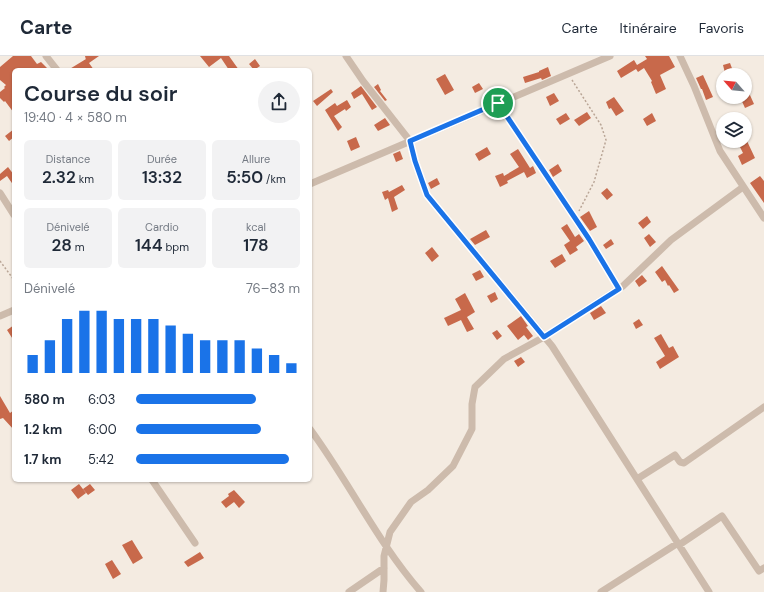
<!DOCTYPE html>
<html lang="fr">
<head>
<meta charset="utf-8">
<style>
	:root { --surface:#fff; --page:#f2f2f3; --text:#1f2937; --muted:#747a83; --line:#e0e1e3; --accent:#1a73e8 }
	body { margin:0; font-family:"DM Sans",sans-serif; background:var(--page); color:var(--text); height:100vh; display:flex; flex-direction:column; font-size:15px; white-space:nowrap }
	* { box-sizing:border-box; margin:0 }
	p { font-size:13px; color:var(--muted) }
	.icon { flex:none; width:22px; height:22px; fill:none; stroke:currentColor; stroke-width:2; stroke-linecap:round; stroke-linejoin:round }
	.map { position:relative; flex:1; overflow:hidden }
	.details { position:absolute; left:12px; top:12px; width:300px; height:414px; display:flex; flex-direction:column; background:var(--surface); border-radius:6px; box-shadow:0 1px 3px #0004 }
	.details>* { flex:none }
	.needle { width:26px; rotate:297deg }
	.controls { position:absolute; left:716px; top:12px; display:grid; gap:8px }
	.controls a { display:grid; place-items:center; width:36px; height:36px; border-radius:50%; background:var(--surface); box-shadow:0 1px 3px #0004; font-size:20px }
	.pin { position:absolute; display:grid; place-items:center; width:34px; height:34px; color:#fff; margin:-17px; border:2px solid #fff; border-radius:50%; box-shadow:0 1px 4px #0007 }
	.round { display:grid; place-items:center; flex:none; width:42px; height:42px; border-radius:21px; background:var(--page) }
	.head { display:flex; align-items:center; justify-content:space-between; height:68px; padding:0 12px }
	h1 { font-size:22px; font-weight:600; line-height:30px }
	.figures { display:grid; grid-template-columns:repeat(3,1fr); gap:6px; height:68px; padding:4px 12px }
	.figures div { display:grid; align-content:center; border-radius:6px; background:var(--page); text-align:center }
	.figures b { font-size:17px; font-weight:600 }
	.figures small { font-size:11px; font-weight:400 }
	.figures p { font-size:11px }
	.chart { height:112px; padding:8px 12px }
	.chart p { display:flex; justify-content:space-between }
	.chart svg { width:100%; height:72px; margin-top:4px; stroke:var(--accent); stroke-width:6 }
	ul { padding:0 12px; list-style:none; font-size:13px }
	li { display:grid; grid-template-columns:64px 48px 1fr; align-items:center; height:30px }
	li i { height:10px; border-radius:5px; background:var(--accent) }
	header { display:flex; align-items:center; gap:24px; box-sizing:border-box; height:56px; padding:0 20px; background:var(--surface); border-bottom:1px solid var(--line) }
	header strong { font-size:19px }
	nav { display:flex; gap:22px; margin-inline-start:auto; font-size:14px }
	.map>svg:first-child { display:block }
</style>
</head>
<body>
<header>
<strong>Carte</strong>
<nav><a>Carte</a><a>Itinéraire</a><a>Favoris</a></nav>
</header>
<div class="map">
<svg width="764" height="536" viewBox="0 0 764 536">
	<rect width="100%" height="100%" fill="#f4ebe1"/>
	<path fill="#c8694b" d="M13 0H31L37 8 41 6 49 14H14V57L5 45 4 46 0 42V36L5 32 4 31 6 29 0 24V11Z
		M85 0H99L89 7 94 14H68L86 3V4Z
		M200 0H229L239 14H229L221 2 209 11Z
		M645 0H669L675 11 660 19 666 33 656 38 651 26 652 25 644 12 638 16 636 13 621 22 617 15 634 4 637 9 647 3Z
		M255 3 260 10 254 14 249 8Z
		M730 7 733 15 725 17 723 9Z
		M548 11 551 20 542 24 541 22 525 27 523 21 539 16V15Z
		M445 18 454 34 445 39 436 23Z
		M703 19 713 41 706 44 702 33H701L696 22Z
		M479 27 483 33 475 37 472 31Z
		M378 28 381 34 380 35 387 44 385 45 374 31Z
		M745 28 754 48 745 52 740 41H745Z
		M361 30 377 51 372 54 362 38 354 43 351 37Z
		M331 33 333 36 317 50 313 45Z
		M554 37 559 45 550 50 546 41Z
		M614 41 624 55 616 60 611 52 609 53 606 46Z
		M347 44 351 51 346 55 345 53 334 60 342 71 338 75 325 54 335 47 337 50Z
		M587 56 591 62 579 70 574 64Z
		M566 57 570 63 560 69 556 63Z
		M652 57 656 65 647 70 643 63Z
		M385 62 390 69 378 75 374 69Z
		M14 73V81L9 85 5 80Z
		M356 81 360 91 351 95 347 85Z
		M737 85H747L755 102 742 109 738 100 743 97Z
		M487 91 491 98 479 105 475 98Z
		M518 93 530 112 533 110 536 117 527 122 524 116 507 125 508 127 500 131 495 120 503 117 504 120 519 111 510 98Z
		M400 95 403 103 396 106 393 98Z
		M558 108 562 115 553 121 549 114Z
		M8 111 14 119V130L7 120 0 125V118Z
		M760 120 764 125V147L750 127Z
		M437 122 440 128 431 133 428 127Z
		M402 129 405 134 394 141 398 153 392 156 388 142 385 144 382 136 388 134 389 136Z
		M607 132 613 139 607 144 601 137Z
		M589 155 597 171 590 175 580 161Z
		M647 160 651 166 643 173 638 167Z
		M567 168 575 181 579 178 584 185 576 191 578 194 570 199 564 189 570 185 561 172Z
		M486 174 490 181 475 189 470 183Z
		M649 178 656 186 650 191 644 182Z
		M611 183 614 188 606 193 603 189Z
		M432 191 439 200 432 206 425 197Z
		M562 198 566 205 555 212 550 205Z
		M662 210 679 234 674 237 669 229 668 230 665 224 662 226 655 216Z
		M480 214 484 221 476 225 472 218Z
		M642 219 647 225 639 231 635 225Z
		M495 236 498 243 491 247 487 240Z
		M465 237 475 256 467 261 474 273 467 276 461 264 448 270 444 262 461 254 455 243Z
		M601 250 606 257 594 264 590 257Z
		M521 260 528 270 526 271 533 280 528 284 524 279 518 284 507 270Z
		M639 263 643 269 636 273 633 267Z
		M14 269V285L7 274Z
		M497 274 502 280 497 284 492 277Z
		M661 278 669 292 673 290 679 301 660 313 656 306 665 300 654 282Z
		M521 301 525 306 518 311 514 305Z
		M0 340 10 357 14 354V374L3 362 0 363Z
		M79 428 86 437 78 443 71 434Z
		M90 428 95 434 88 439 83 433Z
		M234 434 245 446 239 452 234 446 226 452 221 446 229 440 228 438Z
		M132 484 143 502 133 508 122 489Z
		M200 496 204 502 188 511 184 506Z
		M112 504 121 518 113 523 105 508Z"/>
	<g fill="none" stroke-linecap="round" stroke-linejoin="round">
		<path stroke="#b9a596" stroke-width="1.5" stroke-dasharray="2 2" stroke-linecap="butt" d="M572 24 601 69 606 84 594 126 579 155
			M0 205 14 224"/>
		<path stroke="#cdbbac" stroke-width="7" d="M46 0 57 14
			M346 0 363 25 410 85 415 105 427 139 552 290 709 536
			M680 0 694 30 720 95 764 162
			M498 47 589 183 619 233
			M310 128 610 0
			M0 137 14 159
			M0 260 14 254
			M310 373C349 426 378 487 421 536
			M637 423 675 399 680 406 684 407 764 351
			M152 424 195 487
			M679 489 722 460 759 515 764 512
			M349 536 384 512
			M383 536 384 524V500L390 476 411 446 428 434 453 410 472 373V348L475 331 504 303 544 281 623 230 671 184 743 131
			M601 536 678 487"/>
	</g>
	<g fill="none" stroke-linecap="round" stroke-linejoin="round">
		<defs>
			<path id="route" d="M498 47 589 183 619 233 544 281 427 139 415 105 410 85Z"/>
		</defs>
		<use href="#route" stroke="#fff" stroke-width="8"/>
		<use href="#route" stroke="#1a73e8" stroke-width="5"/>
	</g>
</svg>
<div class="controls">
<a><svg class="needle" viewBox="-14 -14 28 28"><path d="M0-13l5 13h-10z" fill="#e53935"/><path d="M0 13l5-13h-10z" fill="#747a83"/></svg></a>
<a><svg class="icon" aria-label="layers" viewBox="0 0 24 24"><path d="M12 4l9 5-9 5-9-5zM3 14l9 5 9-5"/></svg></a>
</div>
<div class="pin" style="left:498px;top:47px;background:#1e9e55"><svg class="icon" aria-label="arrive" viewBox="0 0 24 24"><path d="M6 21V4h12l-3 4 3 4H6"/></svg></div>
<section class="details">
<div class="head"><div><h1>Course du soir</h1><p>19:40 · 4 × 580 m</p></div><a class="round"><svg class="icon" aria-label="share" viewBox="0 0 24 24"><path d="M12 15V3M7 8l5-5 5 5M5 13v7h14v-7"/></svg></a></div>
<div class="figures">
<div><p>Distance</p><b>2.32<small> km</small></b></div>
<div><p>Durée</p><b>13:32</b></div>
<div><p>Allure</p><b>5:50<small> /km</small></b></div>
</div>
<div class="figures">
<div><p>Dénivelé</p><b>28<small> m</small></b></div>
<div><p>Cardio</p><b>144<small> bpm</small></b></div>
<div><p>kcal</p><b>178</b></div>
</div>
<div class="chart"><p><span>Dénivelé</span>76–83 m</p>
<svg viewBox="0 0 160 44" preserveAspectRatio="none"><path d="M5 44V33M15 44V24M25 44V11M35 44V6M45 44V6M55 44V11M65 44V11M75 44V11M85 44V15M95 44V20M105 44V24M115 44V24M125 44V24M135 44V29M145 44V33M155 44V38"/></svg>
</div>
<ul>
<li><b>580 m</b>6:03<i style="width:73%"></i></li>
<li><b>1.2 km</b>6:00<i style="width:76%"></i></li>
<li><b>1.7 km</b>5:42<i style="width:93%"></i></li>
</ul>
</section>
</div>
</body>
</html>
